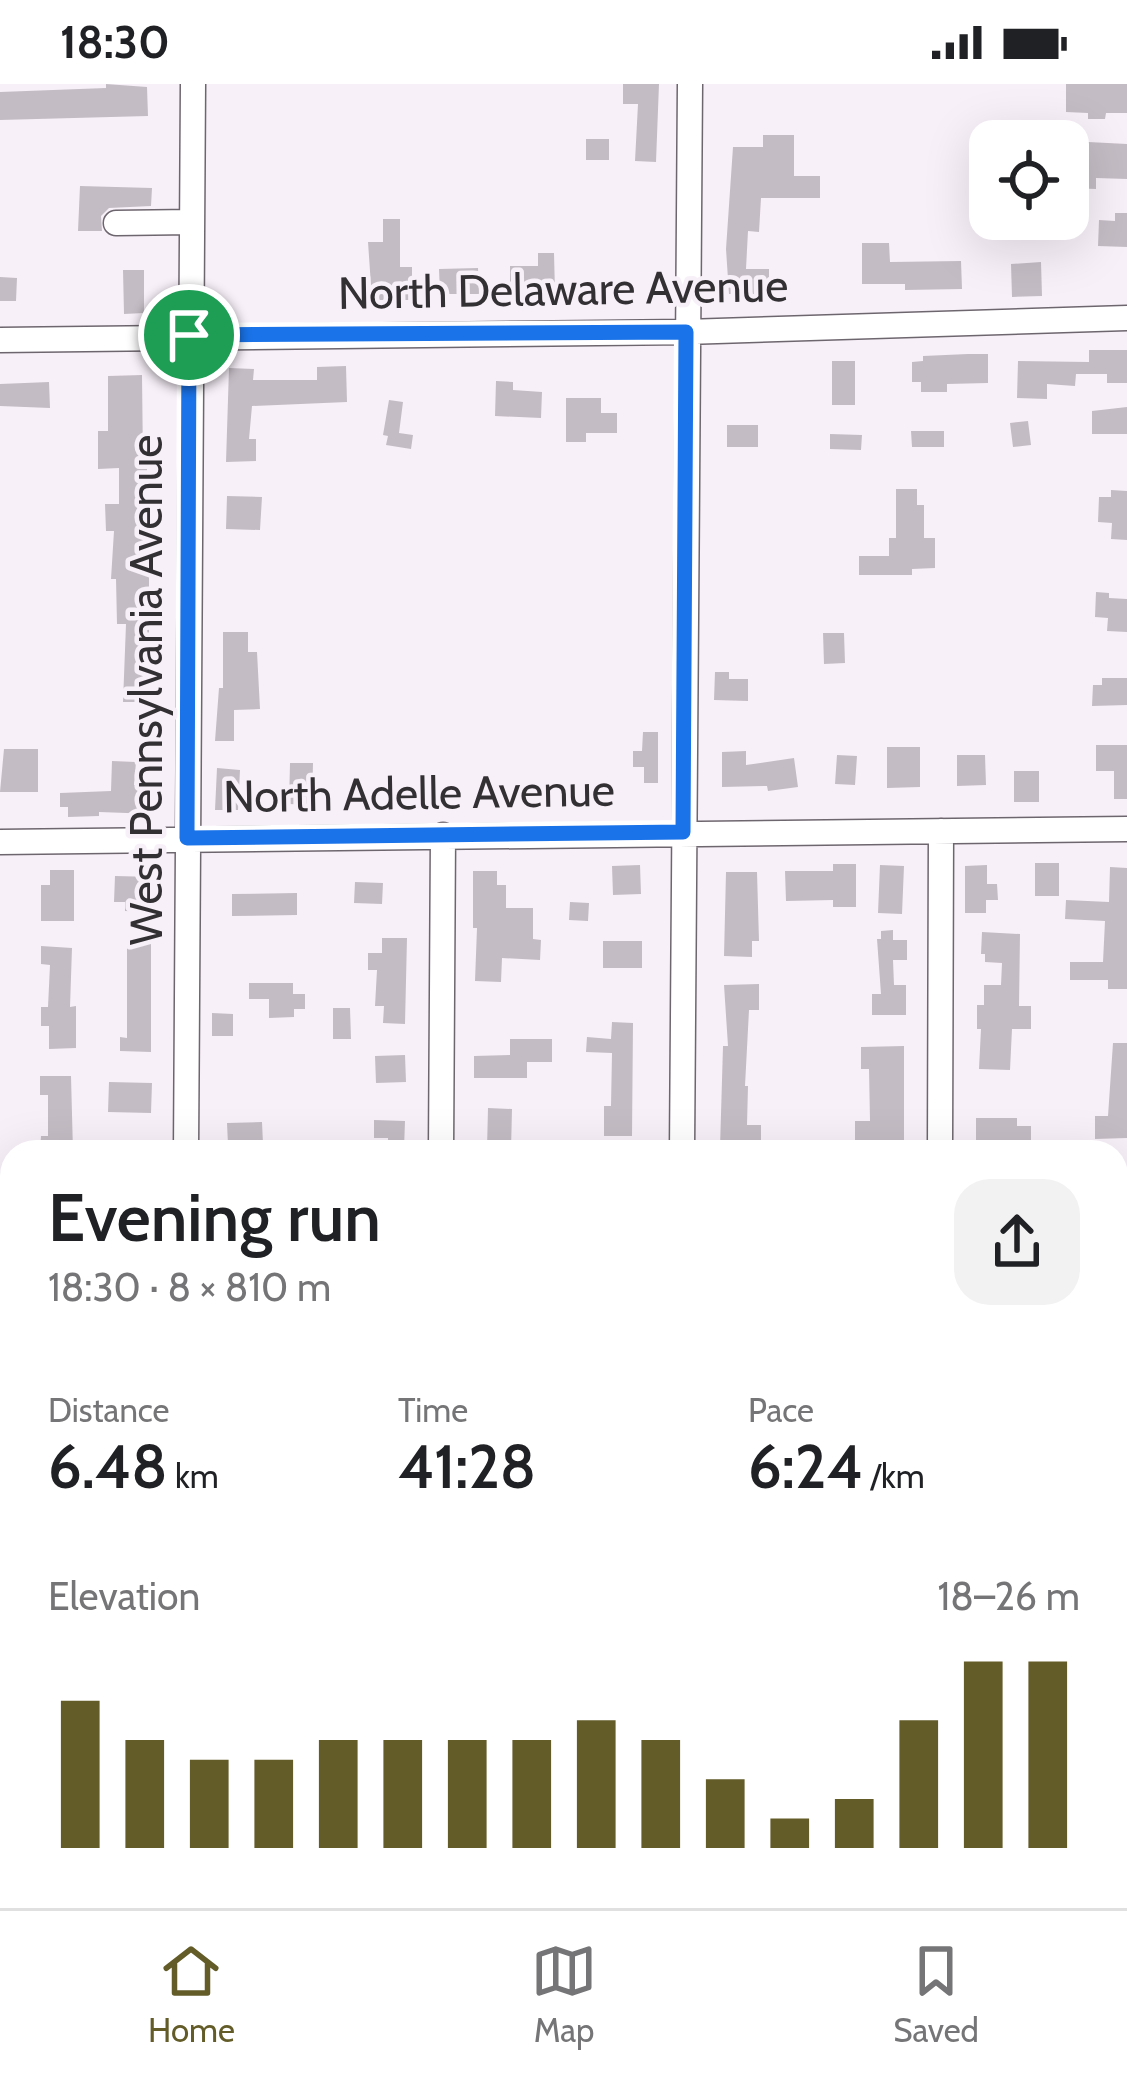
<!DOCTYPE html>
<html lang="en">
<head>
<meta charset="utf-8">
<style>
	:root { --surface:#fff; --page:#f2f2f2; --text:#202124; --muted:#757577; --line:#e0e0e0; --accent:#635c28 }
	body { margin:0; font-family:Cabin,sans-serif; background:var(--page); color:var(--text); height:100vh; display:flex; flex-direction:column; font-size:45px; white-space:nowrap }
	* { box-sizing:border-box; margin:0 }
	p { font-size:39px; color:var(--muted) }
	.icon { flex:none; width:66px; height:66px; fill:none; stroke:currentColor; stroke-width:2; stroke-linecap:round; stroke-linejoin:round }
	.map { position:relative; flex:1; overflow:hidden }
	.sheet { position:absolute; left:0px; top:1056px; width:1128px; height:768px; display:flex; flex-direction:column; background:var(--surface); border-radius:36px 36px 0 0; box-shadow:0 12px 48px #0002 }
	.sheet>* { flex:none }
	.tools { position:absolute; left:969px; top:36px; display:grid; gap:24px }
	.tools a { display:grid; place-items:center; width:120px; height:120px; border-radius:24px; background:var(--surface); box-shadow:0 12px 48px #0002; font-size:60px }
	.pin { position:absolute; display:grid; place-items:center; width:102px; height:102px; color:#fff; margin:-51px; border:6px solid #fff; border-radius:50%; box-shadow:0 3px 12px #0007 }
	.round { display:grid; place-items:center; flex:none; width:126px; height:126px; border-radius:36px; background:var(--page) }
	.overview { display:flex; align-items:center; justify-content:space-between; height:204px; padding:0 48px }
	h1 { font-size:66px; font-weight:600; line-height:90px }
	.stats { display:grid; grid-template-columns:repeat(3,1fr); gap:18px; height:204px; padding:12px 48px }
	.stats div { display:grid; align-content:center }
	.stats b { font-size:60px; font-weight:600 }
	.stats small { font-size:33px; font-weight:400 }
	.stats p { font-size:33px }
	.chart { height:336px; padding:24px 48px }
	.chart p { display:flex; justify-content:space-between }
	.chart svg { width:100%; height:216px; margin-top:12px; stroke:var(--accent); stroke-width:6 }
	.status { display:flex; justify-content:space-between; align-items:center; height:84px; padding:0 60px; background:var(--surface); direction:ltr }
	.status svg { height:33px; fill:currentColor }
	.tab-bar { display:flex; justify-content:space-around; align-items:center; height:168px; border-top:3px solid var(--line); background:var(--surface); font-size:33px; color:var(--muted) }
	.tab-bar a { display:grid; justify-items:center; gap:6px }
	.tab-bar .current { color:var(--accent) }
	.map>svg:first-child { display:block }
</style>
</head>
<body>
<div class="status"><b>18:30</b><svg viewBox="0 0 49 12"><path d="M0 12V9h3v3zM5 12V6h3v6zM10 12V3h3v9zM15 12V0h3v12zM26 1h20v11H26zM47 4h2v5h-2z"/></svg></div>
<div class="map">
<svg width="1127" height="1824" viewBox="0 0 1127 1824">
	<rect width="100%" height="100%" fill="#f8f0f9"/>
	<path fill="#c4bcc4" d="M106 0 147 3 148 32 0 36V8L106 4Z
		M623 0H659L656 78 635 77 638 20H623Z
		M1066 0H1127V29H1106L1105 35H1088V29L1066 28Z
		M763 51H794V92H820V114H761L759 148 748 147 746 185H769V210H729L726 165 733 63H763Z
		M586 55H609V76H586Z
		M1069 57 1127 60V95L1096 94V105L1068 104Z
		M80 102 152 104 151 122 109 124 101 132 102 147H78Z
		M1115 129H1127V163L1098 162 1099 136 1115 137Z
		M383 135H400V183H412V216H372L368 158H383Z
		M862 159H889L890 178 961 177 962 205 905 206V200H862Z
		M538 169H554L555 208H510V182H538Z
		M1041 178 1042 212 1012 213 1011 180Z
		M478 184 479 210H440L439 185Z
		M123 186H144V229L124 230Z
		M0 193 17 194 16 217H0Z
		M1089 266H1127V299H1107V290H1076L1075 302 1047 300V315L1017 314 1018 277 1089 278Z
		M968 270H988V299L947 300V308H921V298H912V278L923 277V272Z
		M832 277H855V321H832Z
		M346 282 347 318 252 322 249 355H256V377L226 378 229 284 254 285 253 296H317V283Z
		M142 291 143 378H147V393H142V428L148 427 149 464V618H123L126 540H117L116 495H111L114 447H106L105 420H119V384L98 385V347H108V292Z
		M496 297 513 298V306L542 308 541 334 495 332Z
		M49 298 50 324 0 322V300Z
		M566 314H601V329H617V349H586V358H566Z
		M389 316 403 318 399 349 413 351 411 365 386 361 388 352 383 351Z
		M1127 323V350H1092V327Z
		M1028 337 1031 361 1013 363 1010 339Z
		M727 341H758V363H727Z
		M911 347H944V363H912Z
		M830 350 862 351 861 366 830 365Z
		M896 405H917V421H924V454H935V484L912 485V491H859V472H889V454H896Z
		M1111 406 1127 407V456L1111 455 1112 439 1098 438 1099 413H1111Z
		M227 412 262 413 260 446 226 445Z
		M1096 508 1109 509V514L1127 515V548L1107 547 1108 534 1095 533Z
		M223 548H248V568H257L260 625 234 626V657H215L219 604H223Z
		M823 549H844L845 579 824 580Z
		M715 588H729V595H748V617L714 616Z
		M1102 594H1127V621L1092 622 1093 601H1102Z
		M643 648H658V699H644V683H633V667H642Z
		M1096 661H1127V715H1114V687H1096Z
		M887 663H920V703L887 704Z
		M4 665H38V708H0Z
		M746 667V681L794 674 798 703 768 707 767 702 722 703V668Z
		M837 671 857 672 855 701 835 700Z
		M957 671H985L986 701 957 702Z
		M112 677 136 678 134 701H156L154 730 99 728V732L68 733V723H60V709L111 707Z
		M290 679H313L312 721 289 720Z
		M217 684 240 686 238 726H215Z
		M1014 687H1039V718H1014Z
		M410 701H436V720H409Z
		M1035 779H1059V812H1035Z
		M833 780H856V823H833V816L786 817 785 787H833Z
		M640 781 641 810 613 811 612 782Z
		M880 781 904 782 902 830 878 829Z
		M987 781V800H997L998 816H986V829H965V782Z
		M1110 783 1127 784V905H1108V896H1070V878H1103L1105 837 1065 835 1066 816 1109 818Z
		M50 786H74V837H41V801H50Z
		M473 787H497V801H506V824H533V855L541 856 540 876 502 874 501 898 475 897 477 844H473Z
		M726 788H757L759 857H752V873L724 872Z
		M115 792 155 793 154 828 125 827V818H114Z
		M355 798 383 799 382 820 354 819Z
		M297 809V831L232 832V810Z
		M570 818 589 819 588 837 569 836Z
		M893 846V856H907V876H893L894 901H906V931H872V910H881L877 855H881V847Z
		M982 848 1020 850 1019 922H1031V945H1012L1010 986 979 985 981 945H977V921H984V901H1001L1002 879 985 878V870H981Z
		M382 854H407L405 940 383 939 384 922H375L377 886H368V869H382Z
		M127 857H151V968L120 967V953L127 954Z
		M603 857H642V884H603Z
		M41 862 72 864 70 923 76 922V964L49 965V942H41V923H48L50 881 41 880Z
		M249 899H293V910H305V925H294V933L269 934V915H249Z
		M759 900V926H749L745 1002H748L747 1041H761V1064H720L723 962H728L724 901Z
		M333 924H350L351 955H333Z
		M212 929 233 930V952H212Z
		M612 938 633 939 632 1052H604V1022H611L612 969 586 968 587 953 611 955Z
		M510 955H552V978H527V994H474V972L510 971Z
		M1113 959H1127V1054L1095 1055V1032H1108Z
		M904 962V1061L855 1059V1037H870L869 985H861V963Z
		M405 971 406 998 376 999 375 972Z
		M40 992H71L73 1068H40L41 1052H48V1011H40Z
		M109 998 152 999 151 1029 108 1028Z
		M488 1024 512 1025 511 1066 487 1065Z
		M976 1034H1017V1042H1031V1058L976 1059Z
		M374 1036 405 1037 404 1065 388 1064V1054H374Z
		M262 1038 263 1060 228 1061 227 1039Z"/>
	<g fill="none" stroke-linecap="round" stroke-linejoin="round">
		<defs>
			<path id="minor" d="M116 139 191 138
				M0 256 686 248 1127 234
				M0 758 1127 745
				M186 1068 193 0
				M441 1068 443 751
				M682 1068 690 0
				M940 1068 941 747
				M1116 1241H1127
				M0 1249H12
				M1116 1741H1127
				M0 1751H12
				M434 1812V1824
				M184 1824V1812
				M681 1824V1812
				M919 1824V1812"/>
		</defs>
		<use href="#minor" stroke="#6e666e" stroke-width="27"/>
		<use href="#minor" stroke="#fff" stroke-width="24"/>
	</g>
	<g fill="none" stroke-linecap="round" stroke-linejoin="round">
		<defs>
			<path id="route" d="M686 248 683 748 187 754 189 251Z"/>
		</defs>
		<use href="#route" stroke="#fff" stroke-width="24"/>
		<use href="#route" stroke="#1a73e8" stroke-width="15"/>
	</g>
	<g text-anchor="middle" dominant-baseline="central" stroke-width="9" stroke-linejoin="round" paint-order="stroke">
		<g font-size="45" fill="#333033" stroke="#f8f0f9">
			<text transform="translate(563 205) rotate(-1)">North Delaware Avenue</text>
			<text transform="translate(146 606) rotate(-90)">West Pennsylvania Avenue</text>
			<text transform="translate(419 709) rotate(-1)">North Adelle Avenue</text>
		</g>
	</g>
</svg>
<div class="tools">
<a><svg class="icon" aria-label="locate" viewBox="0 0 24 24"><circle cx="12" cy="12" r="6"/><path d="M12 2v4M12 18v4M2 12h4M18 12h4"/></svg></a>
</div>
<div class="pin" style="left:189px;top:251px;background:#1e9e55"><svg class="icon" aria-label="arrive" viewBox="0 0 24 24"><path d="M6 21V4h12l-3 4 3 4H6"/></svg></div>
<section class="sheet">
<div class="overview"><div><h1>Evening run</h1><p>18:30 · 8 × 810 m</p></div><a class="round"><svg class="icon" aria-label="share" viewBox="0 0 24 24"><path d="M12 15V3M7 8l5-5 5 5M5 13v7h14v-7"/></svg></a></div>
<div class="stats">
<div><p>Distance</p><b>6.48<small> km</small></b></div>
<div><p>Time</p><b>41:28</b></div>
<div><p>Pace</p><b>6:24<small> /km</small></b></div>
</div>
<div class="chart"><p><span>Elevation</span>18–26 m</p>
<svg viewBox="0 0 160 44" preserveAspectRatio="none"><path d="M5 44V14M15 44V22M25 44V26M35 44V26M45 44V22M55 44V22M65 44V22M75 44V22M85 44V18M95 44V22M105 44V30M115 44V38M125 44V34M135 44V18M145 44V6M155 44V6"/></svg>
</div>
</section>
</div>
<nav class="tab-bar">
<a class="current"><svg class="icon" aria-label="home" viewBox="0 0 24 24"><path d="M3 11l9-7 9 7M6 9v11h12V9"/></svg>Home</a>
<a><svg class="icon" aria-label="map" viewBox="0 0 24 24"><path d="M3 6l6-2 6 2 6-2v14l-6 2-6-2-6 2zM9 4v14M15 6v14"/></svg>Map</a>
<a><svg class="icon" aria-label="saved" viewBox="0 0 24 24"><path d="M7 4h10v16l-5-4-5 4z"/></svg>Saved</a>
</nav>
</body>
</html>
